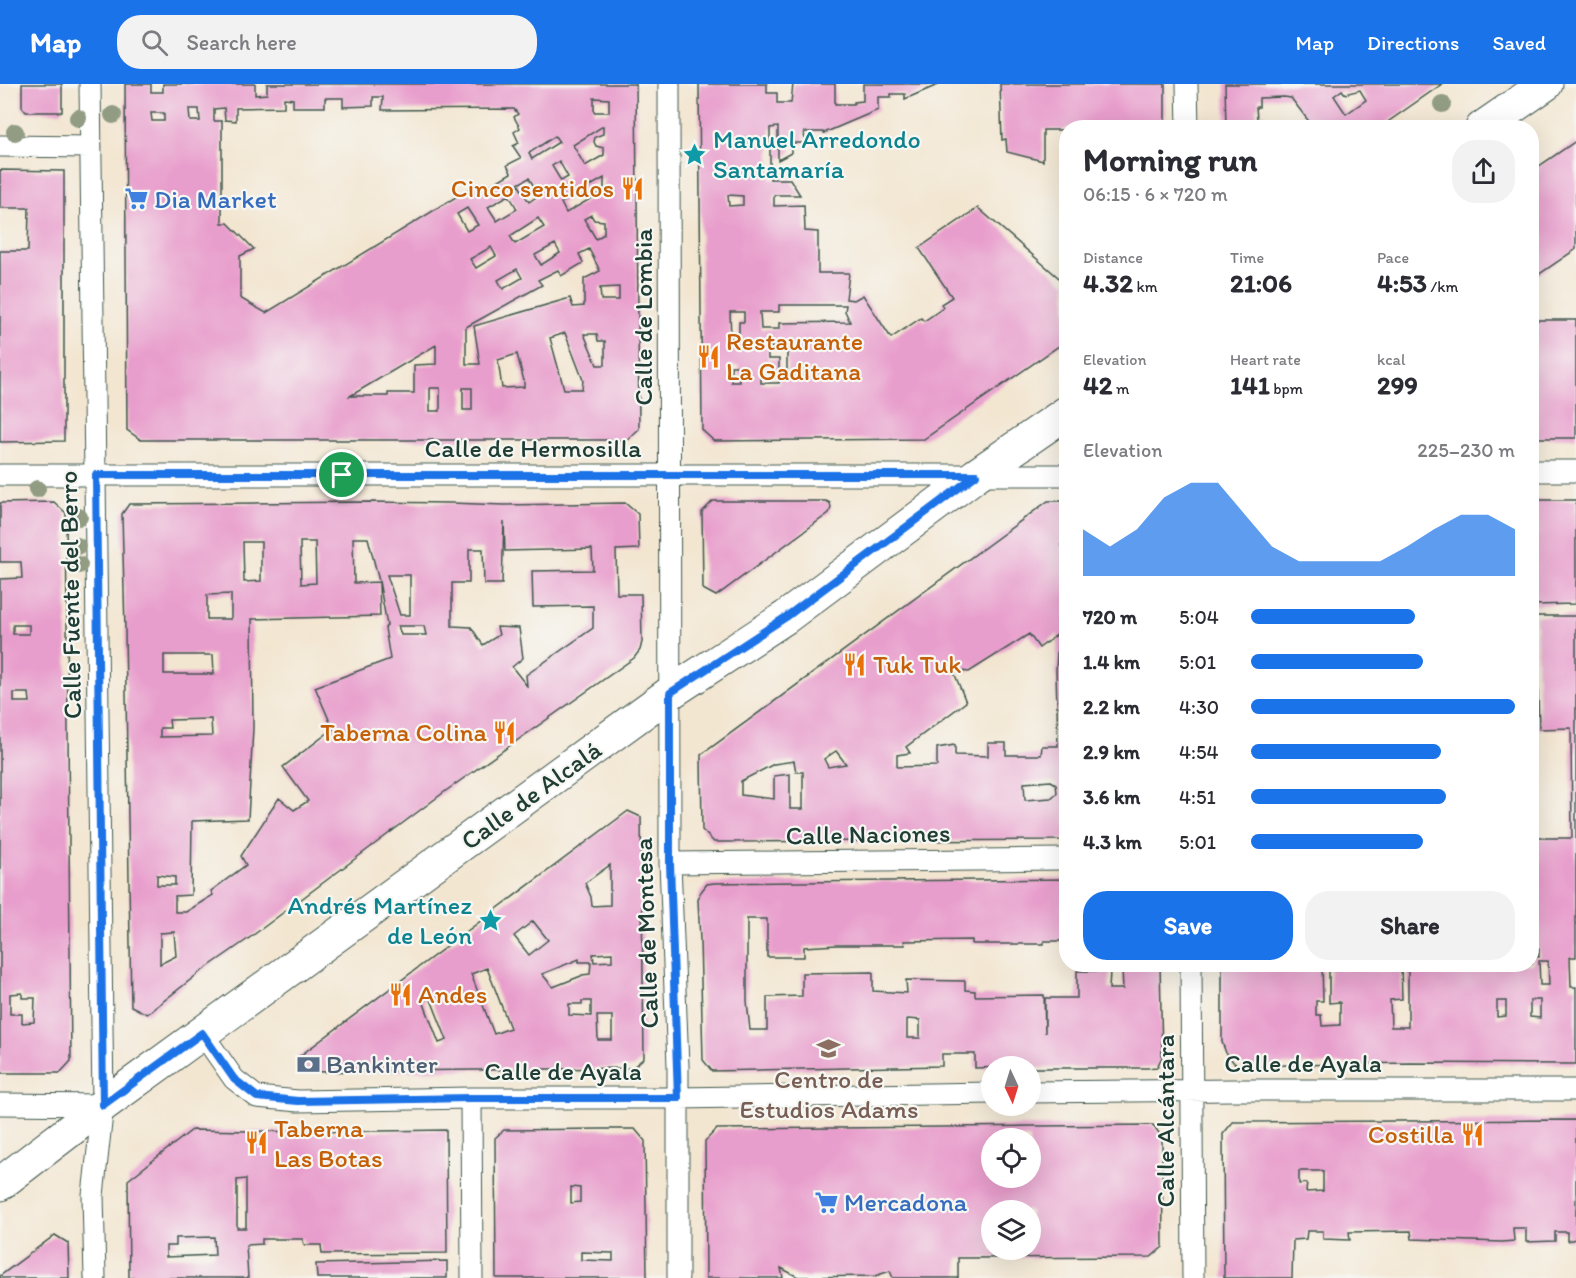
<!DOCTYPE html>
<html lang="en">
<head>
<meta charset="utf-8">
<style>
	:root { --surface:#fff; --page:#f2f2f3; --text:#2b2b33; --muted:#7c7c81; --accent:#1a73e8 }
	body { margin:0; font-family:Itim,sans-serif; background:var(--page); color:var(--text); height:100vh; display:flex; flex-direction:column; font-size:22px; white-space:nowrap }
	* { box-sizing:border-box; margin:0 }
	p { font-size:20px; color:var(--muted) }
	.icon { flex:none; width:33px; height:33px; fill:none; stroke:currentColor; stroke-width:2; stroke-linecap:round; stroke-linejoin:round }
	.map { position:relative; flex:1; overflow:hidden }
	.details { position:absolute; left:1059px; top:36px; width:480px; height:852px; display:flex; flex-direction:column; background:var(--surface); border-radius:24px; box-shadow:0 6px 24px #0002 }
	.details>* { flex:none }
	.needle { width:39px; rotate:176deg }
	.controls { position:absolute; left:981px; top:972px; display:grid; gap:12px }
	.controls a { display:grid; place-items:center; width:60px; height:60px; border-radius:50%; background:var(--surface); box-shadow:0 6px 24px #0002; font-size:30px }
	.pin { position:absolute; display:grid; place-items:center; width:51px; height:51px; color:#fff; margin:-26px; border:3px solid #fff; border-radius:50%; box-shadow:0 2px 6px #0007 }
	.round { display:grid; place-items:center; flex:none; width:63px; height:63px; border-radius:24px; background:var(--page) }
	.summary { display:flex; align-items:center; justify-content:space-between; height:102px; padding:0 24px }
	h1 { font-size:33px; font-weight:700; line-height:45px }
	.figures { display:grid; grid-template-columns:repeat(3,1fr); gap:9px; height:102px; padding:6px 24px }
	.figures div { display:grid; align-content:center }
	.figures b { font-size:26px; font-weight:700 }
	.figures small { font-size:16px; font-weight:400 }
	.figures p { font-size:16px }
	.chart { height:168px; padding:12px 24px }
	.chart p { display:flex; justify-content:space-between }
	.chart svg { width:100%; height:108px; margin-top:6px; fill:var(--accent); opacity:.7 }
	.action { display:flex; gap:12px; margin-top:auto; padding:12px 24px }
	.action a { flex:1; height:69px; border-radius:24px; background:var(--accent); color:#fff; font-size:24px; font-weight:700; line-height:69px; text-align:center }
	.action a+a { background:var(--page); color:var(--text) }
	ul { padding:0 24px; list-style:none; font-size:20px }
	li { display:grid; grid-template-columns:96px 72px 1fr; align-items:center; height:45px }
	li i { height:15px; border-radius:8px; background:var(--accent) }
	header { display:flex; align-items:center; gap:36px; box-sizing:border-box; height:84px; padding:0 30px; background:var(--accent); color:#fff }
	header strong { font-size:28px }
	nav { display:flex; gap:33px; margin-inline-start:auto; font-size:21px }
	.search { width:420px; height:54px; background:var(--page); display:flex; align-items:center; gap:15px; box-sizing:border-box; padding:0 21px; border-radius:24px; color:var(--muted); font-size:22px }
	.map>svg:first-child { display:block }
</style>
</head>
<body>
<header>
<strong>Map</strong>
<div class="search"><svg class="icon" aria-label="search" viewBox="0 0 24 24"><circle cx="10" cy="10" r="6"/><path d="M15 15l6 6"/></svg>Search here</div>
<nav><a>Map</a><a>Directions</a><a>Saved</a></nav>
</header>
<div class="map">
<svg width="1576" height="1194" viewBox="0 0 1576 1194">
	<rect width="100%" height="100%" fill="#f6f6f2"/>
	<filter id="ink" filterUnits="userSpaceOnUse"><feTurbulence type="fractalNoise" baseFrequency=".0167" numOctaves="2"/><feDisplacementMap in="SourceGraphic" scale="12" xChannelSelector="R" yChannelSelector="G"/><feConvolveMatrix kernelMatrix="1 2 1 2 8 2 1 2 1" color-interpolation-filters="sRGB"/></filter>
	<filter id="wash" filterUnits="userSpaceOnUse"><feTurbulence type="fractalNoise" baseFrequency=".008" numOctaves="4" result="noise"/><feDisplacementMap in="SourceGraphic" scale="24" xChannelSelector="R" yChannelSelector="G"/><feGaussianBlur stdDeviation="1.35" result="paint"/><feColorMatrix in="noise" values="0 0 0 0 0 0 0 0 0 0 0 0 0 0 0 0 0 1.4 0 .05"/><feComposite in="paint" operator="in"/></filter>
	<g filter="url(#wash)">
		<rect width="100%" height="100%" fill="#f3e6d1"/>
		<g id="blocks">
			<path fill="#e89ecc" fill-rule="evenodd" d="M22 0H62V28H26L22 23Z
				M125 0H151V8H163V0H255V11L267 10V0H636L639 345 627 356H141L127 346ZM373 13H383L382 26 514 25 518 30 514 33 520 44 514 48 519 59 513 62 521 74 507 81 511 89 481 107 477 100 266 229 240 214V172L254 165 228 139H222V37H214V25L224 24 225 36 236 37V24L284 23V14L293 15V23H325V14H343V23L373 22ZM594 14 609 15V28H594ZM189 25H199L200 37H190ZM151 29H164V37H152ZM603 42V50L595 53 594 58 596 62 604 64V71L585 82 573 61ZM555 52 559 58 532 75 529 69ZM559 77 568 93 561 97 552 82ZM529 94 539 111 529 118 518 100ZM604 94V107L566 129 561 119ZM509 111 517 125 497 137 488 123ZM467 124 478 141 467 147 457 130ZM591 131 594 136 604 137V150L596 155 584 135ZM538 134 544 143 515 160 510 152ZM555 160 560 169 541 181 535 171ZM491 163 496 172 476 184 470 175ZM589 165 600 187 584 195V222L573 223 570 214 474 242 480 280H466V243L542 201 538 196 558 186 561 192 583 179 579 170ZM517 185 522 194 503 205 498 196ZM619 203V216H601L600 204ZM565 249 583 296 582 305H564L550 254ZM584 250H597L598 257H605V281H597ZM436 261V280L414 281V309H388V312H350ZM517 270 524 297V303L502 304 498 276ZM430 304H440V327H430ZM463 304H472V326H463Z
				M699 0H767V9H777V19H791L793 0H835V20H854V18L863 17V0H940L905 15V10H891V13H878V26L824 49 823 48H804L805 59H791V69L778 76V43L770 44V95H790L800 111H774V122L804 121 805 147 818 148V189H849L846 215 854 216 863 211 891 254 921 234 924 237 943 224 941 220 952 213 919 164 978 124 1066 200V257L924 355 714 357 702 346ZM728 111 743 112V121L729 122ZM779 221H846L845 227 850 238 779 239V245H761L760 228H779ZM730 228H744V238H739V254H731ZM768 263 787 264V288H779V275H768ZM731 282H739V298H731ZM761 290H779V299H761Z
				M1000 0H1165V44H1066V46H1043V77L1007 68 1006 55 1002 56Z
				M1225 0H1442L1379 44H1314L1291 14 1284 13 1259 14V23H1256L1257 35 1270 37 1286 44H1226ZM1342 6 1345 10 1360 6 1366 16 1346 30 1334 12Z
				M1576 57V165L1532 195V87Z
				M0 86 64 87V357L0 358V167H28L29 124H0Z
				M1532 236H1576V354H1532Z
				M1532 416H1576V520L1532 521Z
				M713 417H826L830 419 831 424 829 429 716 512 703 505 702 428Z
				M1048 417H1066V461H1061L1066 469V756L714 758 702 746 701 671ZM1029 550 1039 564 1058 550 1056 586 1058 662H1042L1041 671H1006V659H988V672L955 671V661L937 664V682L897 683V671L910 669 906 663 966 618 953 586 969 588ZM836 667 846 680 828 683 824 675ZM794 677 796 688H803V725H790V690L774 692V715L741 711V697L774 680ZM1051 697 1056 700 1057 709 1051 714 1025 716 1024 699Z
				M54 418 66 429 71 977 60 989H0V495L22 494 21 478H0V419ZM13 541H29V550H13ZM14 609H29L30 618H14ZM22 909V914H35L34 938 22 939V930H10V910Z
				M368 418 451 419 504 421 625 419 638 430 639 465 616 466 617 510H641L642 558 640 566 634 574 447 706 248 855 199 889 147 930 131 922 125 546 122 430 129 420ZM504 437 505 467 592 465 593 486 532 487 533 523 593 522V544L526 591 527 602 512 583 523 574 519 544 497 543 499 551 483 561 471 543 452 542V499H469V465H483L484 500H502ZM353 454H368L379 497 387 541 385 544 390 575 315 603 333 645 283 683 308 717 294 726 279 714 241 772 246 781 211 807 213 811 186 828H175V812L191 811 192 737 248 735 253 644 252 535 380 532 379 498 354 499ZM243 458H261V497L244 498ZM300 458H315L316 499 301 500ZM387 491H410V531H400ZM231 510V535H207V511ZM398 542H424L426 551H401ZM164 571H213L214 590H164ZM211 635 212 652 160 653V644H170L169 636ZM157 791 175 793V801H157ZM174 848 176 872 160 880V849Z
				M1536 532H1576V873H1570L1571 903H1576V980L1409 979 1240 982 1234 979 1226 969 1222 958V880H1322L1323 917H1316V931H1321L1322 942 1340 941V918L1329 919V880H1401L1402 915 1390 916 1391 943H1408V880H1532V873H1539V865H1532V754H1572L1571 644 1539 645ZM1539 877H1548L1549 901H1540ZM1530 916H1540V934L1530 933ZM1497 917H1506V932L1497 933Z
				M628 727 641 733 644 974 632 984 302 988 297 974ZM610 781V821L592 822 591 813 585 799ZM533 837 548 856 529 871 514 852ZM612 869V877L594 878 593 870ZM579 875V878H591L590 890 582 891 581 892 553 903 542 890ZM487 884 510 944 494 950 471 890ZM430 913 447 956 439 959 423 917ZM582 917H591V932L569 931V920H582ZM597 932H612V956H598Z
				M1066 795V857H1044V860H972V856L904 857 905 861H837L804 863V873H767V835H747V917L750 946H767V913L802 912V889L873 888V907L907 909 906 896 965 897V906L975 907V912L1044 911 1045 949V914H1077V887H1110L1109 905H1123L1122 885H1124V880H1160L1162 973 1157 983 1147 984H1030V982L975 984V970H942V982L712 987 703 976 700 856 698 816 700 809 707 800 714 799ZM907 935 920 936V954H907Z
				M1576 1036V1155L1567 1157V1148H1555V1157L1526 1158V1144H1513L1514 1157 1502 1158 1412 1155 1411 1147 1349 1148 1350 1156 1323 1155V1147H1307L1306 1155 1293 1156 1292 1194H1224L1223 1050 1233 1038ZM1299 1087H1323V1107L1306 1108 1307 1099 1299 1100Z
				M1153 1041 1162 1053 1163 1163 1151 1173 958 1174V1194H893L890 1187 875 1192 798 1193 781 1184 783 1194H706L705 1057 717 1045ZM992 1054H1030V1094H992ZM992 1126H1030V1166H992Z
				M601 1045H635L645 1057 647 1194H496L495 1054 504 1046ZM571 1103 580 1104V1118L571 1119ZM581 1168 613 1169V1177L581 1176Z
				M192 1046 312 1048 446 1046 447 1169 322 1170 321 1161H304L303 1155H262V1160L246 1161 248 1194H129L128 1096ZM246 1095V1144H237V1096ZM214 1153 215 1171 166 1173V1162H176V1154Z
				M55 1151 68 1159 69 1194H0V1192Z
				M447 1177V1194H317L316 1180Z"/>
		</g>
	</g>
	<g filter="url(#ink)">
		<use href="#blocks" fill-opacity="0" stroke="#3f564c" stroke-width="1.5"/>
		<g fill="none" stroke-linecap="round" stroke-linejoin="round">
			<defs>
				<path id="street" d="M90 0 103 1021 93 1111 95 1194
					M669 0 670 779 678 982V1194
					M1187 0 1188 44
					M0 62 91 63
					M1532 387H1576
					M0 391H1066
					M670 779 1066 775
					M1191 880 1193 1194
					M202 949 234 995 257 1013 298 1017 471 1014H678L992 1009
					M1030 1008 1234 1006H1576
					M471 1014 472 1194
					M0 1020 103 1021"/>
				<path id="primary" d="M1482 44 1546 0
					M0 1100 103 1021 670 609 786 533 976 391 1066 329"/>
			</defs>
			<use href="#street" stroke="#3f564c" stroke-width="23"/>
			<use href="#primary" stroke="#3f564c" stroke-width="35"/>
			<use href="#street" stroke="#fff" stroke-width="21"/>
			<use href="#primary" stroke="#fff" stroke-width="33"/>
		</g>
		<g fill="#919c83">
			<circle cx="1442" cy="20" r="9"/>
			<circle cx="113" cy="31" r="9"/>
			<circle cx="78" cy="34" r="9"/>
			<circle cx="15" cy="48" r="9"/>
			<circle cx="37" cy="405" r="9"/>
			<circle cx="79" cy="433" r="9"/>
			<circle cx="77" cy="462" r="9"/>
			<circle cx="79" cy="481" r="9"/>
		</g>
	</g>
	<g fill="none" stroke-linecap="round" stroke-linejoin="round" filter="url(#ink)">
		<defs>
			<path id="route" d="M96 391H976L786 533 670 609V779L678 1014H471L298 1017 257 1013 234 995 202 949 103 1021Z"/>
		</defs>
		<use href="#route" stroke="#fff" stroke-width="12"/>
		<use href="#route" stroke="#1a73e8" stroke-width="8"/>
	</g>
	<defs>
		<symbol id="sight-bare" viewBox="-9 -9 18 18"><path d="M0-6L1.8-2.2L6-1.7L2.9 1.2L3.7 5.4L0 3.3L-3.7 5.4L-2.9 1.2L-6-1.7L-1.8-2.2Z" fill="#0f9aa8" stroke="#f6f6f2" stroke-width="2.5" paint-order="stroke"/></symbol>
		<symbol id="restaurant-bare" viewBox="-9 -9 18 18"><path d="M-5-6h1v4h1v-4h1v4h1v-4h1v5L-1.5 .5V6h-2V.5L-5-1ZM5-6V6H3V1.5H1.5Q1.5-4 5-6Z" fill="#e8710a" stroke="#f6f6f2" stroke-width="2.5" paint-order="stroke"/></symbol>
		<symbol id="supermarket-bare" viewBox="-9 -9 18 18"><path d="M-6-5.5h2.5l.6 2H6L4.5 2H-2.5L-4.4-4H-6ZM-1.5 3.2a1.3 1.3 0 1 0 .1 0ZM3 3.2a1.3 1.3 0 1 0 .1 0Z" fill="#3f7fe0" stroke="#f6f6f2" stroke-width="2.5" paint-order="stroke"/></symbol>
		<symbol id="university-bare" viewBox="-9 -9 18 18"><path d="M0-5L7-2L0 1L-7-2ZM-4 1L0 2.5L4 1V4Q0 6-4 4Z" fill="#8d6e63" stroke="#f6f6f2" stroke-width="2.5" paint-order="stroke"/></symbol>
		<symbol id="bank-bare" viewBox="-9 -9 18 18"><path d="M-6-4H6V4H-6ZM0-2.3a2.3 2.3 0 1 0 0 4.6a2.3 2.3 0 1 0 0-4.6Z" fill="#5c6f8a" stroke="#f6f6f2" stroke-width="2.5" paint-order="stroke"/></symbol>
	</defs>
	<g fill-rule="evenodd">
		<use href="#sight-bare" x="678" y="54" width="33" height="33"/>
		<use href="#restaurant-bare" x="616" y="88" width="33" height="33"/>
		<use href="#supermarket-bare" x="120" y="98" width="33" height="33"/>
		<use href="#restaurant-bare" x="692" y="256" width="33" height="33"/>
		<use href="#restaurant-bare" x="838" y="564" width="33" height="33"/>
		<use href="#restaurant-bare" x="488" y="632" width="33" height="33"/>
		<use href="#sight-bare" x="474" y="820" width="33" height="33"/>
		<use href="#restaurant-bare" x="384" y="894" width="33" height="33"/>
		<use href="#university-bare" x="812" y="948" width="33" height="33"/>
		<use href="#bank-bare" x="292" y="964" width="33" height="33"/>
		<use href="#restaurant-bare" x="1456" y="1034" width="33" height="33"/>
		<use href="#restaurant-bare" x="240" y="1042" width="33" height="33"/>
		<use href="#supermarket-bare" x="810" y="1102" width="33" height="33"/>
	</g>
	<g text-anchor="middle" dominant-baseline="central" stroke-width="4.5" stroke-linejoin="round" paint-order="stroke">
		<g font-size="26" fill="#0d838f" stroke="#f6f6f2" text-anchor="start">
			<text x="713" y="55">Manuel Arredondo<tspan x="713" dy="30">Santamaría</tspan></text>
			<text x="472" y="821" text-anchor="end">Andrés Martínez<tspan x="472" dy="30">de León</tspan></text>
		</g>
		<g font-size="26" fill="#c56008" stroke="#f6f6f2" text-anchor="start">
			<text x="614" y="104" text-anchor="end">Cinco sentidos</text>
			<text x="726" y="257">Restaurante<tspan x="726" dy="30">La Gaditana</tspan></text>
			<text x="873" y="580">Tuk Tuk</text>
			<text x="487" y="648" text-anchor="end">Taberna Colina</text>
			<text x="418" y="910">Andes</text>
			<text x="274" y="1044">Taberna<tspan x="274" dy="30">Las Botas</tspan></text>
			<text x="1454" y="1050" text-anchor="end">Costilla</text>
		</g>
		<g font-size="26" fill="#366cbe" stroke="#f6f6f2" text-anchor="start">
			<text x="154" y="115">Dia Market</text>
			<text x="844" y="1118">Mercadona</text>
		</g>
		<g font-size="26" fill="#1f3d34" stroke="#f6f6f2">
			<text transform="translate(643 233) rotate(-90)">Calle de Lombia</text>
			<text x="533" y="364">Calle de Hermosilla</text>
			<text transform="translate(70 511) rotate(-91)">Calle Fuente del Berro</text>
			<text transform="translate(531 711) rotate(-36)">Calle de Alcalá</text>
			<text transform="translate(868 750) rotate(-1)">Calle Naciones</text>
			<text transform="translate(646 849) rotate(-92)">Calle de Montesa</text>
			<text x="1303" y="979">Calle de Ayala</text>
			<text x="563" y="987">Calle de Ayala</text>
			<text transform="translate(1165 1037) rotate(-90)">Calle Alcántara</text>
		</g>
		<g font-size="26" fill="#4e5e75" stroke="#f6f6f2" text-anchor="start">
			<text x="326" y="980">Bankinter</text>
		</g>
		<g font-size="26" fill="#785e54" stroke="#f6f6f2">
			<text x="829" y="995">Centro de<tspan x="829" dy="30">Estudios Adams</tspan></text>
		</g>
	</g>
</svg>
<div class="controls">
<a><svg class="needle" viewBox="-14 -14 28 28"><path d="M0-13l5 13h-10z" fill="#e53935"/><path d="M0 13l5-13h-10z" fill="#7c7c81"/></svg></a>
<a><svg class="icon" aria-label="locate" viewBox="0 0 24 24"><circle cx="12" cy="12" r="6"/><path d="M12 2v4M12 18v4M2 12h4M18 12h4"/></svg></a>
<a><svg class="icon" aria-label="layers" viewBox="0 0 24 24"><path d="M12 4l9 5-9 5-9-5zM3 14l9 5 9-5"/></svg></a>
</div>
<div class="pin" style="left:342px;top:391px;background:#1e9e55"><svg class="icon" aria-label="arrive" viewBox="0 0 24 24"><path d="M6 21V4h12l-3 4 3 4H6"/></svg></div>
<section class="details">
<div class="summary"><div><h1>Morning run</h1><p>06:15 · 6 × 720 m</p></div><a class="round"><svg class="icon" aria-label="share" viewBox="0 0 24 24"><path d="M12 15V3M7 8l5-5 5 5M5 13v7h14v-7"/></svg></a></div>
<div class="figures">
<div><p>Distance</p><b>4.32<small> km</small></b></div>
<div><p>Time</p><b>21:06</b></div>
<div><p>Pace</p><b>4:53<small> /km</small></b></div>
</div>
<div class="figures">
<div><p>Elevation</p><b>42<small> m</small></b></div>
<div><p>Heart rate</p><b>141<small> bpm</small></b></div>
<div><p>kcal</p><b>299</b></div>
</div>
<div class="chart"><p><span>Elevation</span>225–230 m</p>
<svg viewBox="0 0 160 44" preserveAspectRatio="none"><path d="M0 44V25L10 32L20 25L30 12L40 6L50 6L60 19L70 32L80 38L90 38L100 38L110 38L120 32L130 25L140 19L150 19L160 25V44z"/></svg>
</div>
<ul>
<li><b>720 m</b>5:04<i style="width:62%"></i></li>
<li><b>1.4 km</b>5:01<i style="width:65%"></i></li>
<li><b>2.2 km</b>4:30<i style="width:100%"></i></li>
<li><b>2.9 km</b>4:54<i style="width:72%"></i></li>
<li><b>3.6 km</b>4:51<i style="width:74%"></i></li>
<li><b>4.3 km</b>5:01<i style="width:65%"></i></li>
</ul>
<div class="action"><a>Save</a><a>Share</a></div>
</section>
</div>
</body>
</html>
